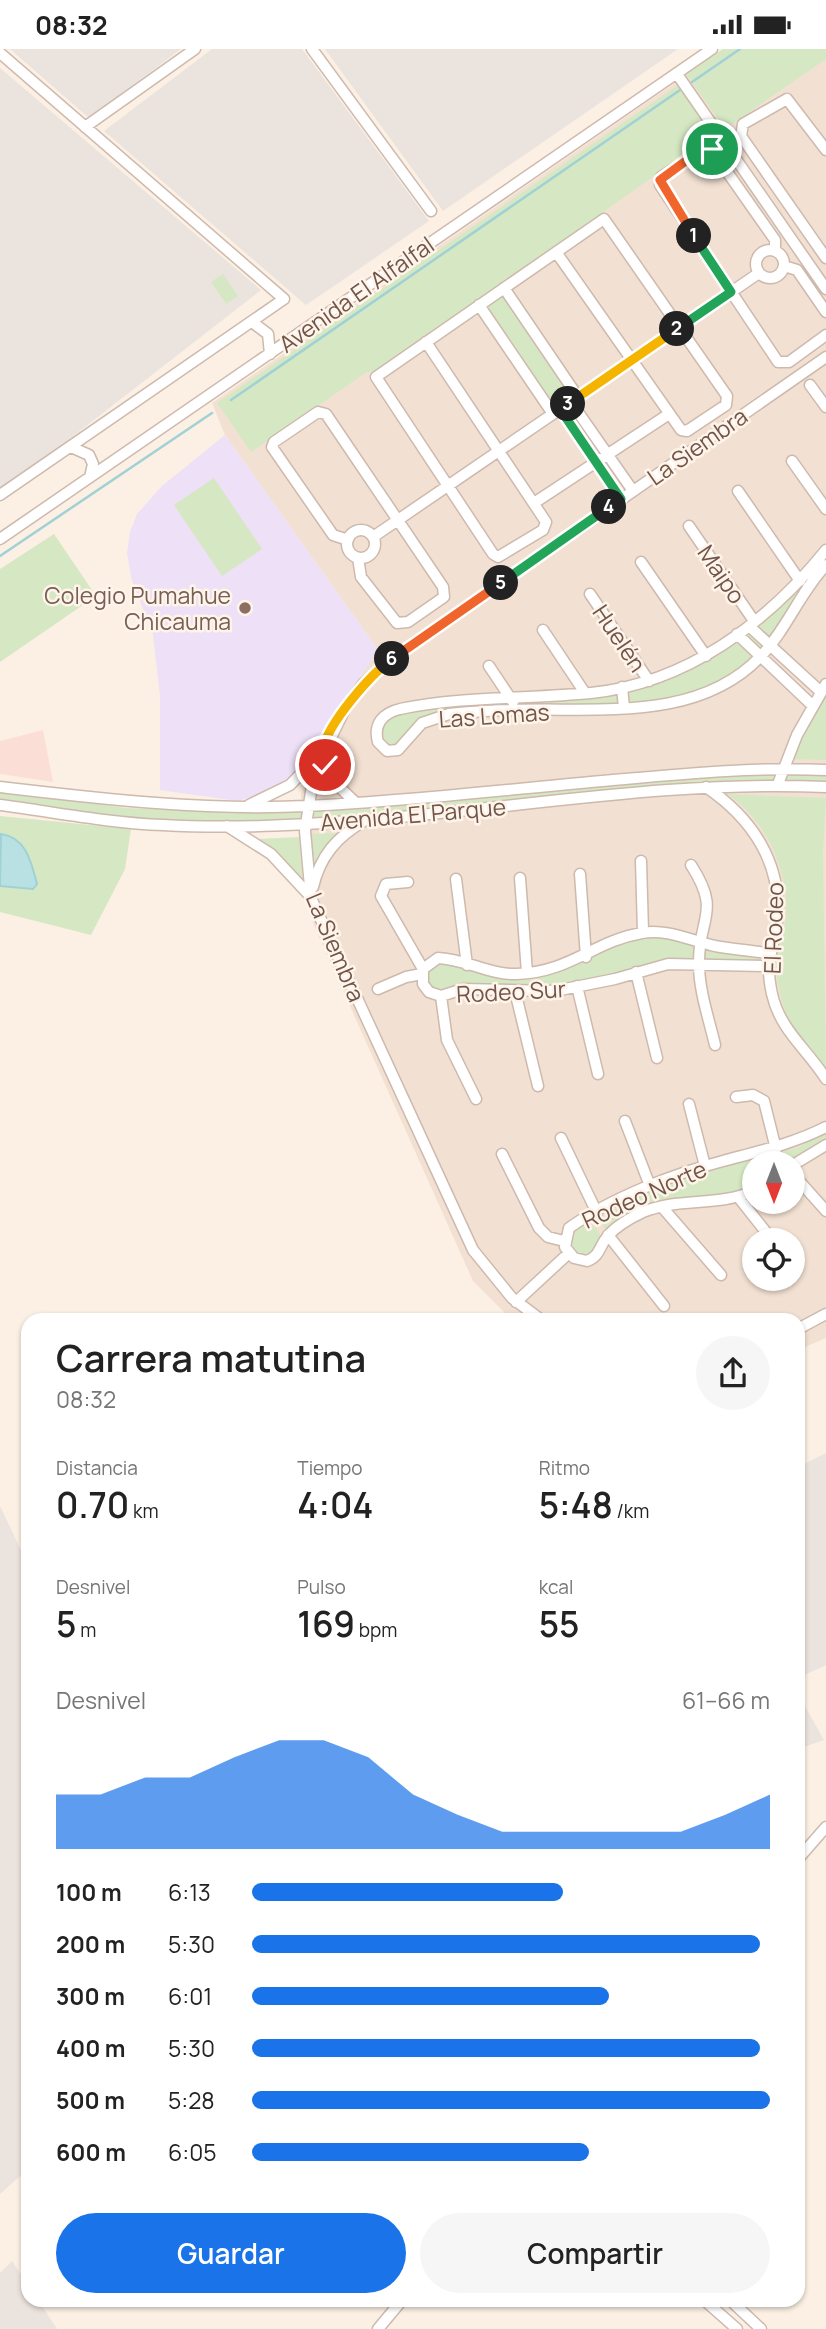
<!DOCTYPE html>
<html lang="es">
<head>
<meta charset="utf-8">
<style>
	:root { --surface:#fff; --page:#f6f6f6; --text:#222; --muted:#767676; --accent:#1a73e8 }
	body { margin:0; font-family:Manrope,sans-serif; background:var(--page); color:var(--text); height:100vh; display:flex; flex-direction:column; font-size:26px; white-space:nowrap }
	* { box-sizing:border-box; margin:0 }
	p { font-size:23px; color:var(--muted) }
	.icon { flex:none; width:38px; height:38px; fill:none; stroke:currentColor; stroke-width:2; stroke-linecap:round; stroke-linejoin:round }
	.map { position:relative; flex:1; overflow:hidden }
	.sheet { position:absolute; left:21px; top:1264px; width:784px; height:994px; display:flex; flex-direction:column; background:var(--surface); border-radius:21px; box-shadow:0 2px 5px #0004 }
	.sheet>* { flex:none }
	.needle { width:46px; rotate:180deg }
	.controls { position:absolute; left:742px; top:1102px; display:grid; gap:14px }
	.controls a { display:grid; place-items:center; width:63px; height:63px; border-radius:50%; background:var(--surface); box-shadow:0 2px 5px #0004; font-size:35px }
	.pin { position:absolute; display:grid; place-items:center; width:60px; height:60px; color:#fff; margin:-30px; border:4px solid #fff; border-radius:50%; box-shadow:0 2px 7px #0007 }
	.km { position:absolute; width:35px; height:35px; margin:-18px; border-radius:50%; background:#222; color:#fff; font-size:19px; line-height:35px; text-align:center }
	.round { display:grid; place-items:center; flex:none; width:74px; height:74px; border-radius:37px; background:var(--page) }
	.head { display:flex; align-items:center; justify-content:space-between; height:119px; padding:0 35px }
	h1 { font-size:38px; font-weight:600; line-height:52px }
	.figures { display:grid; grid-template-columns:repeat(3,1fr); gap:10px; height:119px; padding:7px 35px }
	.figures div { display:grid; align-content:center }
	.figures b { font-size:35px; font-weight:600 }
	.figures small { font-size:19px; font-weight:400 }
	.figures p { font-size:19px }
	.chart { height:196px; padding:14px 35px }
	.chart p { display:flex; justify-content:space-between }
	.chart svg { width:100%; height:126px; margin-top:7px; fill:var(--accent); opacity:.7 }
	.cta { display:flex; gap:14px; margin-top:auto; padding:14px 35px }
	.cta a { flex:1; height:80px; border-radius:42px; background:var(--accent); color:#fff; font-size:28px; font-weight:600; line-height:80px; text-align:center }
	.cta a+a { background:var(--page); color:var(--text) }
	ul { padding:0 35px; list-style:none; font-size:23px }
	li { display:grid; grid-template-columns:112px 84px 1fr; align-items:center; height:52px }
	li i { height:18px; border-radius:9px; background:var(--accent) }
	.status { display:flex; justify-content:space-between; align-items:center; height:49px; padding:0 35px; background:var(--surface); direction:ltr }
	.status svg { height:19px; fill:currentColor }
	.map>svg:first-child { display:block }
</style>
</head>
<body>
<div class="status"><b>08:32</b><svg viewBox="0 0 49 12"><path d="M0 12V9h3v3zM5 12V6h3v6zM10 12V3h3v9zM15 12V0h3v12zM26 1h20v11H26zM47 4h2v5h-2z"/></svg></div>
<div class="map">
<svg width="826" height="2280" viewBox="0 0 826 2280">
	<rect width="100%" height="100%" fill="#fbf0e3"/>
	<path fill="#f2e1d2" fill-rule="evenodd" d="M724 0H826V1289L798 1301V1270H511L473 1232 315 879 308 855 301 746 316 697 378 601 225 386 212 354ZM754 1115H793V1153H754ZM754 1192H793V1230H754Z"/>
	<path fill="#fbdfd7" d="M43 681 53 733 0 725V692Z"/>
	<path fill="#ebe3de" d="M10 0H181L89 69Z
		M212 0H302L429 172 306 256 104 82Z
		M325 0H678L443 162Z
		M0 19 261 241 0 444Z
		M826 1404V1616L798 1629V1418Z
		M0 1457 28 1516V2120L0 2145Z
		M798 1645 824 1691 798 1700Z
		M12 2212 28 2236V2250L38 2251 57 2280H0V2224Z"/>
	<path fill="#ede0f7" d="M225 386 378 601 303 718 271 742 238 752 160 741V647L153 585 132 532 127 504 130 483 137 465 162 437Z"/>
	<path fill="#d5e8c3" d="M723 0H826V10L725 80 686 25Z
		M678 36 712 86 377 323H367L251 403 217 354Z
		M223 225 238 247 226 255 211 233Z
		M502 246 572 347 556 358 486 258Z
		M214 429 262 500 222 527 174 456Z
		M54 485 96 547 0 613V520Z
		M826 505V514L769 595 722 634 663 653 436 666 395 700 382 697C378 667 395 664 420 658L640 637 750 579Z
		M826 647V711L794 710 805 681Z
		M826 724V735L778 732 305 771 227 773 126 769 0 752V742L127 759 224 763 306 759 707 726Z
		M727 745 826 749 823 803 826 1019C818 1008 805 999 797 988 785 969 777 939 776 917 775 902 783 889 785 875 792 827 767 771 727 745Z
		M0 767 131 780 125 820 91 886 0 863Z
		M337 784 312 819 310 785Z
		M299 788 303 831 282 809 258 792V790Z
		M654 885 765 906V915L710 911 668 912 614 928 555 939 441 944C427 940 426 935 426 921 448 900 487 925 514 927 549 930 572 914 601 900 618 892 636 889 654 885Z
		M826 1083V1093L788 1115H754V1139L738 1146 674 1153 606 1183 601 1171 633 1150 690 1125 797 1099Z
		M569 1191a16 16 0 1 1 32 0a16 16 0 1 1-32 0Z"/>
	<path fill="#b9e1e3" stroke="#a0d1d5" stroke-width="2" d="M1 785C27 789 31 813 37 835L33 840 0 837Z"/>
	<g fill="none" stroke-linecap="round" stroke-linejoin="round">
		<path stroke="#a0d1d5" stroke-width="2.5" d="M692 33 740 0
			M231 351 680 41
			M0 507 212 364"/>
		<defs>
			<path id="minor" d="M312 0 431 162
				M0 4 284 250 0 446
				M677 25 826 240
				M85 78 195 0
				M826 101 787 50 743 75 741 87 826 209
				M756 215a14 14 0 1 1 28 0a14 14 0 1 1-28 0Z
				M775 202V191L709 97 661 128 660 136 778 313H789L826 286
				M784 217 797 221 826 263
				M504 239 578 348
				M479 256 553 365
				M252 273 268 285 270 305
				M426 293 546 473 543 481 498 508 493 505 376 328C452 276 528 223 604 170L727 347 726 356 687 382 681 381 556 203
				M810 336 826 358
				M571 353 633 442
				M560 360 621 450
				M71 398 89 406 93 415 90 428
				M792 412 826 460
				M738 442 800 532
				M534 454 669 365
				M689 477 754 572
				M347 495a14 14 0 1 1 28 0a14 14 0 1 1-28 0Z
				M373 488 759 224
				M0 490 712 0
				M348 491 333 486 272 398 274 393 318 363 326 365 443 538 444 548 408 573 397 574 361 528 358 509
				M826 501C767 574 687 634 591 644 528 650 462 647 400 660 383 664 373 675 378 693L387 702 398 701 422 674 449 665C470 663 492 661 513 661 596 658 698 674 761 607 787 580 800 543 826 516
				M641 513 706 607
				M590 545 649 632
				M749 577 821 643
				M543 581 585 644
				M737 585 812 656
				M489 617 513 653
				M622 638 624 659
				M323 701 332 731 356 754
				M778 735 797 686 826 635
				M0 738C103 750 203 762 307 757 413 752 519 739 625 730 692 724 759 718 826 721
				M706 738C752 769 783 815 777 872 774 904 764 908 772 945 780 981 807 1000 826 1030
				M0 756C54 763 109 774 163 776 230 780 299 776 365 771 519 759 672 731 826 738
				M249 756 290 736 316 709
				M227 777 271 805 311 848
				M641 812 643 883
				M691 816C722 864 698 868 699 915 699 942 709 970 715 996
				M580 825 586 908
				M520 829 527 924
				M456 830 467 916
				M408 833 386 835 381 847 423 920
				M313 838C320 807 337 788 364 772
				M767 917 668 915 615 930 555 942 463 940 441 947 429 943 423 935V920L438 909C465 910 490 926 517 925 571 923 594 892 642 884 666 879 692 892 715 897 733 900 751 902 768 904
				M636 923 657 1009
				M577 937 598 1025
				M378 940 406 928 422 925
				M515 942 538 1037
				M441 947 447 991 476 1050
				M736 1048 753 1046 764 1052 776 1100
				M689 1055 705 1117
				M625 1072 650 1137
				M561 1089 597 1164
				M502 1105 539 1179 548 1188 564 1192
				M793 1116 826 1096
				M793 1125 826 1162
				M754 1142C717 1158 679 1148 643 1163 630 1169 615 1178 607 1188 599 1198 600 1207 587 1212L574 1209 565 1198 569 1179C611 1149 673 1125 723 1112 760 1102 792 1095 826 1078
				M634 1144 631 1154 641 1164
				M739 1149 773 1192
				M662 1158 721 1226
				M608 1186 664 1257
				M516 1253 569 1204
				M540 1270 512 1249 473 1201 311 849 305 782 314 723 345 660 363 635 386 614 826 308
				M798 1280 826 1265
				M798 1810 826 1778
				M703 2250 737 2280
				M729 2250 761 2280
				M378 2280 403 2250"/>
		</defs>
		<use href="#minor" stroke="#ceb9ad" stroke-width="13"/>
		<use href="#minor" stroke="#fff" stroke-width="10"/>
	</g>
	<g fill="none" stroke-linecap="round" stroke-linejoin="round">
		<defs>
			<path id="split-1" d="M694 187 660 131 706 97 712 100"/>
			<path id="split-2" d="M677 280 731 243 694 187"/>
			<path id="split-3" d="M568 355 677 280"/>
			<path id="split-4" d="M568 355 560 360 621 450 609 458"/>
			<path id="split-5" d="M501 534 609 458"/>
			<path id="split-6" d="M392 610 501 534"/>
			<path id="split-7" d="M325 716C324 712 322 705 323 700 328 674 371 625 392 610"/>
		</defs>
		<use href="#split-1" stroke="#fff" stroke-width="14"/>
		<use href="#split-2" stroke="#fff" stroke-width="14"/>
		<use href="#split-3" stroke="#fff" stroke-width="14"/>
		<use href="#split-4" stroke="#fff" stroke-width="14"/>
		<use href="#split-5" stroke="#fff" stroke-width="14"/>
		<use href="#split-6" stroke="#fff" stroke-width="14"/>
		<use href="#split-7" stroke="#fff" stroke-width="14"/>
		<use href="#split-1" stroke="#f0652b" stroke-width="9"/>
		<use href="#split-2" stroke="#22a559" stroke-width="9"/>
		<use href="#split-3" stroke="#f5b400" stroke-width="9"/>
		<use href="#split-4" stroke="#22a559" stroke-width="9"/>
		<use href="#split-5" stroke="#22a559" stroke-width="9"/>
		<use href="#split-6" stroke="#f0652b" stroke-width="9"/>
		<use href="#split-7" stroke="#f5b400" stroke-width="9"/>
	</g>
	<circle fill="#8d6e63" stroke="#fef4e9" stroke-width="2.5" cx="245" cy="559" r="7"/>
	<g text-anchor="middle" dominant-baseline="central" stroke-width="5" stroke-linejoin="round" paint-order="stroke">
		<g font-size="23" fill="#72554a" stroke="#fef4e9">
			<text transform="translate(356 245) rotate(-35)">Avenida El Alfalfal</text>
			<text transform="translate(697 397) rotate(-35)">La Siembra</text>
			<text transform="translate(722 525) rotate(56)">Maipo</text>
			<text transform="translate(620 589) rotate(56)">Huelén</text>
			<text transform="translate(494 666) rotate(-4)">Las Lomas</text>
			<text transform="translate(413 765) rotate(-5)">Avenida El Parque</text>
			<text transform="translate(773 879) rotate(-88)">El Rodeo</text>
			<text transform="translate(336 898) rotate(67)">La Siembra</text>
			<text transform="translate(511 942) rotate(-3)">Rodeo Sur</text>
			<text transform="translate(644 1145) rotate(-24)">Rodeo Norte</text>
		</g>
		<g font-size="23" fill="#785e54" stroke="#fef4e9" text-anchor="end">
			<text x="231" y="546">Colegio Pumahue<tspan x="231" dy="26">Chicauma</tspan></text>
		</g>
	</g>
</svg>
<div class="controls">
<a><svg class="needle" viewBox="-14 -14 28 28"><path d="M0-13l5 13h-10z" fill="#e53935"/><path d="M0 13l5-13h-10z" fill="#767676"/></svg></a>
<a><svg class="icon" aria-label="locate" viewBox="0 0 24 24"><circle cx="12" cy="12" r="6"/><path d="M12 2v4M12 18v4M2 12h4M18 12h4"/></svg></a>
</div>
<div class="pin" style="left:712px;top:100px;background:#1e9e55"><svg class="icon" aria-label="arrive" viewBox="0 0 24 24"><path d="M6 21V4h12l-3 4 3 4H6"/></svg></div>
<div class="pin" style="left:325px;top:716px;background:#d93025"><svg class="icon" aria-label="check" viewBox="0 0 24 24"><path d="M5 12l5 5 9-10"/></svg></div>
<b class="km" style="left:694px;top:187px">1</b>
<b class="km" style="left:677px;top:280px">2</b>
<b class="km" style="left:568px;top:355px">3</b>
<b class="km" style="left:609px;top:458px">4</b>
<b class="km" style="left:501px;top:534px">5</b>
<b class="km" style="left:392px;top:610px">6</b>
<section class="sheet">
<div class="head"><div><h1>Carrera matutina</h1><p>08:32</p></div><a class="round"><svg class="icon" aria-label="share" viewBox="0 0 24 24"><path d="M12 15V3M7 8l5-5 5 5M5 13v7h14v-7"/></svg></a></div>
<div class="figures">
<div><p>Distancia</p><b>0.70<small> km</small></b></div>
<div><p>Tiempo</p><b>4:04</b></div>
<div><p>Ritmo</p><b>5:48<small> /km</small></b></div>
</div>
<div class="figures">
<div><p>Desnivel</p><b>5<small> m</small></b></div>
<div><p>Pulso</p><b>169<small> bpm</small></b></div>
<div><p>kcal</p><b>55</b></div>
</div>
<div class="chart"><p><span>Desnivel</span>61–66 m</p>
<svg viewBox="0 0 160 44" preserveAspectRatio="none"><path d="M0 44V25L10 25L20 19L30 19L40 12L50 6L60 6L70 12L80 25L90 32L100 38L110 38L120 38L130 38L140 38L150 32L160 25V44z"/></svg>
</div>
<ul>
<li><b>100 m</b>6:13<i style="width:60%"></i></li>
<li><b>200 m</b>5:30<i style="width:98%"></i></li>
<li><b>300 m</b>6:01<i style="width:69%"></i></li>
<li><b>400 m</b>5:30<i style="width:98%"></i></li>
<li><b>500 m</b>5:28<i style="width:100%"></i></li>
<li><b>600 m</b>6:05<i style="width:65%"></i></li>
</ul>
<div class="cta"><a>Guardar</a><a>Compartir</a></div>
</section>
</div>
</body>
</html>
